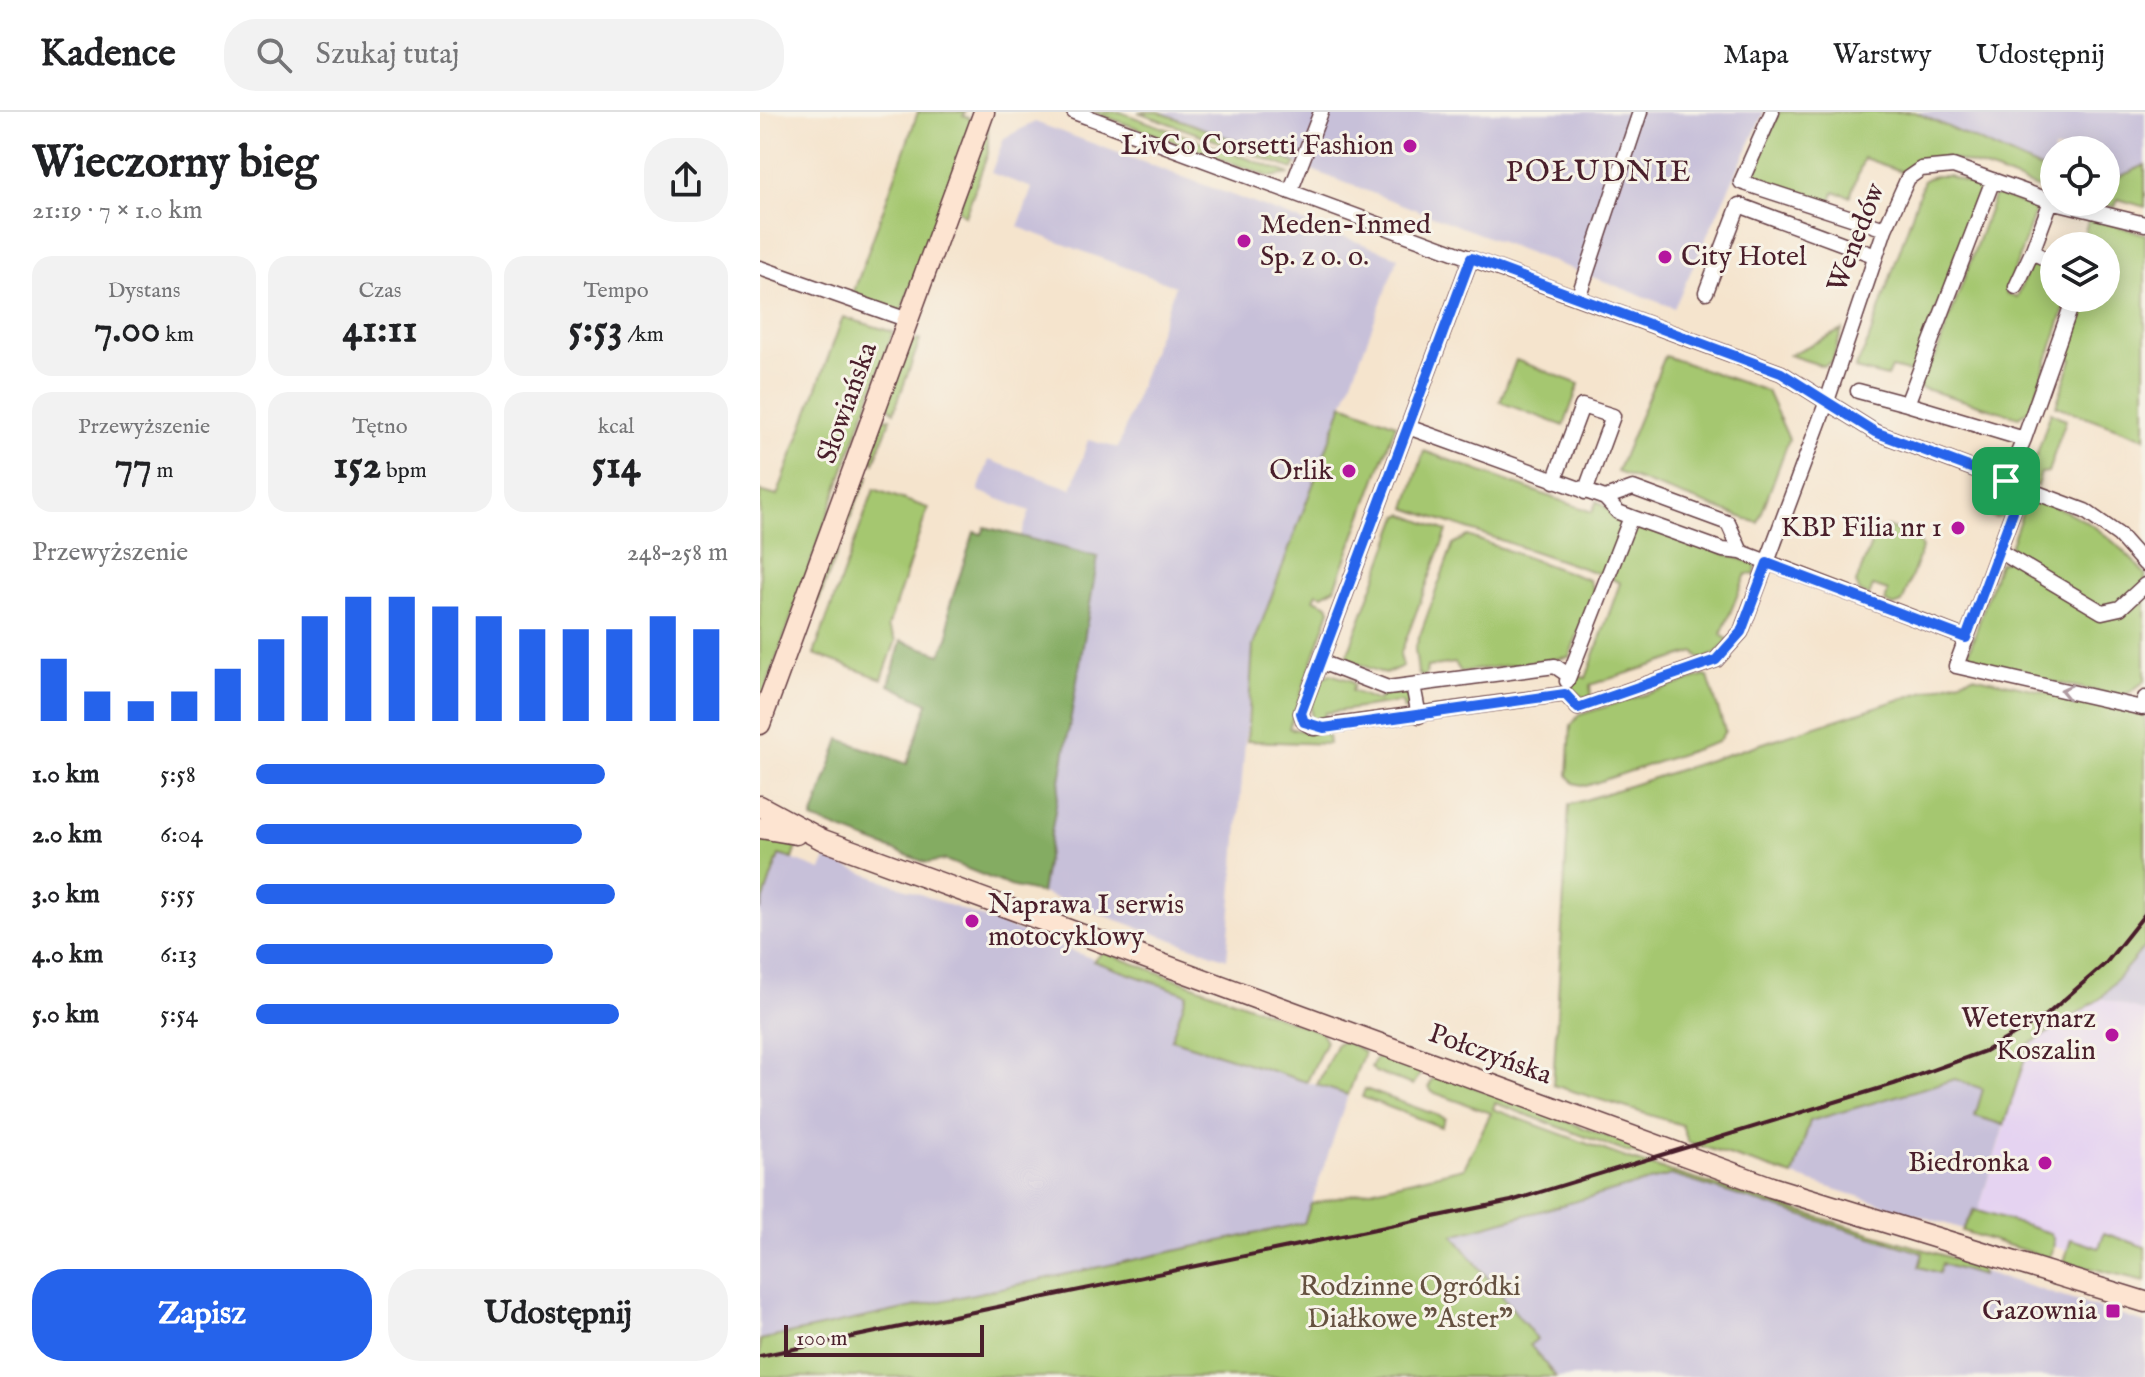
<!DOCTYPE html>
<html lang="pl">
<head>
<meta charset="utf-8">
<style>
	:root { --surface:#fff; --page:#f2f2f2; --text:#202124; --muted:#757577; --line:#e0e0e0; --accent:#2563eb }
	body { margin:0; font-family:"IM FELL English",serif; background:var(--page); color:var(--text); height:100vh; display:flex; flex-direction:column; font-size:30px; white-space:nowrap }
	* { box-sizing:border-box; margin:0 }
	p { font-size:26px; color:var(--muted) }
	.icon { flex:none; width:44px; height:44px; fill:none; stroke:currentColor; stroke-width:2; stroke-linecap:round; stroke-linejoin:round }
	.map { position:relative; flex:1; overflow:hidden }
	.details { display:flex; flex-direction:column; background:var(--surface); width:760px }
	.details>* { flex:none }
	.fabs { position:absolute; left:1280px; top:24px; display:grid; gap:16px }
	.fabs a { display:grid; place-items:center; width:80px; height:80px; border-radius:50%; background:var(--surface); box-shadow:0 4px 20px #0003; font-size:40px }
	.scale { position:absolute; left:24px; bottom:20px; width:200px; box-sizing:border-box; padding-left:8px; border:4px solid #4a1f2b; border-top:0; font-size:22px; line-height:28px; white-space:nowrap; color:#4a1f2b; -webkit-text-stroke:6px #f7f3e8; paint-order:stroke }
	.pin { position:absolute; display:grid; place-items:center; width:68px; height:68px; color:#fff; margin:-34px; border-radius:16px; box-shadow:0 4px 12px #0006 }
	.round { display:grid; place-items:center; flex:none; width:84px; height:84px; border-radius:32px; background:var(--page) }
	.head { display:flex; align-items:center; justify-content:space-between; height:136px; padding:0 32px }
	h1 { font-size:44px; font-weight:700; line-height:60px }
	.figures { display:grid; grid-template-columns:repeat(3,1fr); gap:12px; height:136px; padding:8px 32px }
	.figures div { display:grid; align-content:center; border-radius:20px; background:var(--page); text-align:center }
	.figures b { font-size:40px; font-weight:700 }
	.figures small { font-size:22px; font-weight:400 }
	.figures p { font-size:22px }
	.chart { height:224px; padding:16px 32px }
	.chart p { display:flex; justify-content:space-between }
	.chart svg { width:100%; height:144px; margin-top:8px; stroke:var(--accent); stroke-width:6 }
	.button { display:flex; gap:16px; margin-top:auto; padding:16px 32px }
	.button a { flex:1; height:92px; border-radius:32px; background:var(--accent); color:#fff; font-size:32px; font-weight:700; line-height:92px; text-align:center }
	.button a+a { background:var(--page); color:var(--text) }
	ul { padding:0 32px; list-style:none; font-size:26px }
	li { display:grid; grid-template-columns:128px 96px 1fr; align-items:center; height:60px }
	li i { height:20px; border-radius:10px; background:var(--accent) }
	header { display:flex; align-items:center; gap:48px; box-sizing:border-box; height:112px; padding:0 40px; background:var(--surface); border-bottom:2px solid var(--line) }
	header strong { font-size:38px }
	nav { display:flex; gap:44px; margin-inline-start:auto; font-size:28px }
	.search { width:560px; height:72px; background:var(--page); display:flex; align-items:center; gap:20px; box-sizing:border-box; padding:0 28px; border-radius:32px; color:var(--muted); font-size:30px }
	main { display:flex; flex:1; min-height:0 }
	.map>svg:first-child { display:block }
</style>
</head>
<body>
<header>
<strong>Kadence</strong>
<div class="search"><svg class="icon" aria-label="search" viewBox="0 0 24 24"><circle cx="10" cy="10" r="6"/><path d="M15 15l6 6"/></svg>Szukaj tutaj</div>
<nav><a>Mapa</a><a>Warstwy</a><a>Udostępnij</a></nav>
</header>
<main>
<section class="details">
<div class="head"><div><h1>Wieczorny bieg</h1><p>21:19 · 7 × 1.0 km</p></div><a class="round"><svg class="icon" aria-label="share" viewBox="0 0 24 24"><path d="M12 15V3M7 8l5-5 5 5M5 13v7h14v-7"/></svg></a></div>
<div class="figures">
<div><p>Dystans</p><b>7.00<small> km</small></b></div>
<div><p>Czas</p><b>41:11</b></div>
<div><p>Tempo</p><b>5:53<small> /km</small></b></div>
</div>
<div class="figures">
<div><p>Przewyższenie</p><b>77<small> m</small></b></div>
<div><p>Tętno</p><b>152<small> bpm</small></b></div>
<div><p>kcal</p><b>514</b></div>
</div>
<div class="chart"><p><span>Przewyższenie</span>248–258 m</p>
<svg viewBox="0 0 160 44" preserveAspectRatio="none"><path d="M5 44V25M15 44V35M25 44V38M35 44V35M45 44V28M55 44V19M65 44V12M75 44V6M85 44V6M95 44V9M105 44V12M115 44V16M125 44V16M135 44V16M145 44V12M155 44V16"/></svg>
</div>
<ul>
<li><b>1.0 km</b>5:58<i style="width:74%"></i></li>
<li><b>2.0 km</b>6:04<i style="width:69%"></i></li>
<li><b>3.0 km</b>5:55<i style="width:76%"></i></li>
<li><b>4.0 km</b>6:13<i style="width:63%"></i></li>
<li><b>5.0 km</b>5:54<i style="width:77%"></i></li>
</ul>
<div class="button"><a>Zapisz</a><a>Udostępnij</a></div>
</section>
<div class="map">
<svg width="1385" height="1265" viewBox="0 0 1385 1265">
	<rect width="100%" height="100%" fill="#f7f3e8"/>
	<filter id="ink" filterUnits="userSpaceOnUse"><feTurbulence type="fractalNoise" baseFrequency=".0125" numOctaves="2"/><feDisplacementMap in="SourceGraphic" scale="16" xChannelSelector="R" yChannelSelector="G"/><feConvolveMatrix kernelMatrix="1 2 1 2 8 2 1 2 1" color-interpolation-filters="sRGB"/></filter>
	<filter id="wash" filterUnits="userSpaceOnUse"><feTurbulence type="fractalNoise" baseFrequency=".006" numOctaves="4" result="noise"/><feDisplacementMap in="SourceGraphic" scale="32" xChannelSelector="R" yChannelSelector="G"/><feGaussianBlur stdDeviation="1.8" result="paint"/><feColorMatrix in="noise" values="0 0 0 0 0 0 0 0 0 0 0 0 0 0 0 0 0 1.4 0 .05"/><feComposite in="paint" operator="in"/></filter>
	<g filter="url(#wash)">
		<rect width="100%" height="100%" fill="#f5e4cd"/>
		<path fill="#e5d3f1" d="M1341 886 1385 900V1135L1352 1124 1344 1150 1215 1110 1269 933Z"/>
		<path fill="#c7c0d9" d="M399 0H1004L914 196Z
			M1155 0H1385V53L1346 71V38H1294V63Z
			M275 10 638 145 493 534 467 847 281 781 338 446 261 424 270 399 218 379 229 348 312 377 328 328 358 336 415 174 258 115 272 76 231 61 244 26Z
			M19 742 61 758 66 747 427 882 411 927 588 983 545 1111 0 1228V798Z
			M1385 834V900L1341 886Z
			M1196 966 1223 977 1215 1004 1244 1013 1212 1120 1033 1064 1050 1009Z
			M911 1063 1164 1141 1160 1155 1179 1160 1183 1147 1385 1211V1265H796L770 1232 777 1227 692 1123Z"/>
		<path fill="#a5c770" stroke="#78734e" stroke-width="2" d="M158 0H205L203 4 214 8 141 200 93 182Z
			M333 0H360L530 62 510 65Z
			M378 0H399L536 51 533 57Z
			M1019 0H1155L1294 63V82C1255 71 1169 21 1141 62V59L1104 46 1090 84 1074 80 1070 92 996 65 993 60Z
			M228 13V41L205 104 198 98Z
			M1385 53V95L1358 87 1355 95 1335 90H1346V71Z
			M1174 64H1189L1221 76 1153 261 1131 256 1127 265 1095 257 1108 230 1164 68Z
			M1235 82 1273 95 1275 100 1246 182 1257 186 1269 153 1275 150 1294 158V186H1308L1271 296 1259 305 1158 275 1167 250 1175 246Z
			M1329 106 1385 122V326L1296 294 1312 247 1302 243 1322 186H1346V134H1320Z
			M83 205 133 220 0 593V379L17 384Z
			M1082 218 1072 250 1063 254 1029 243Z
			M153 228H160L134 300 127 293 148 231Z
			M905 244 1007 279 1029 327 998 411 857 360Z
			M756 248 819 272 804 314 740 290Z
			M583 292 636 312 575 476 562 483 557 481 554 487 568 493 570 498 529 616C541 620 558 619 568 624L569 632 487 629 493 534Z
			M1291 300 1306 308 1288 360 1281 361 1277 374 1258 365 1263 341 1276 345Z
			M131 306 114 351 108 341 121 307Z
			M664 339 832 400 837 389C849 396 853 404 867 410L846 464 646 396Z
			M109 365 98 386 50 512 56 484 100 367Z
			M114 377 168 396 128 515 136 528 122 567 54 542Z
			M1270 386C1322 401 1350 422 1385 462V569L1363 585 1205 551 1239 451 1245 449 1263 399 1260 396Z
			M1227 397a9 9 0 1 1 18 0a9 9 0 1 1-18 0Z
			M643 402 687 419 640 543 643 554 625 562 588 548 587 544 639 404Z
			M872 412 996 452 995 463 986 462 961 523 969 528 955 542 941 548 935 540 830 573 831 584 825 586 812 578 815 563 826 566 860 471 852 467Z
			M1127 415 1158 427 1162 436 1142 491 1134 494 1125 490 1128 479 1113 474 1109 484 1099 480 1096 471 1116 419Z
			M708 424 829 468 834 480 809 545 701 560 695 551 667 555 666 563 662 565 658 561 655 537 693 432Z
			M570 562 590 568 594 573 592 579 618 589 623 581H646L652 596 644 598 642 590 565 601 563 610 553 609C547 596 556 568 570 562Z
			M944 564 948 565 965 619 958 630 826 674 814 671 808 663 811 614 819 603Z
			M1213 564 1385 602V834L1341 886 1269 933 1244 1013 1215 1004 1223 977 1195 967 1050 1009 1033 1064 928 1030 922 1013 793 973 809 693Z
			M13 728 37 735 33 747 19 743 0 798V729Z
			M343 840 561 920 566 929 547 970 411 927 427 882 333 849Z
			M585 929 604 940 588 983 557 973 577 931Z
			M619 941 658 955 661 961 653 973 615 960 611 955Z
			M681 963 906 1046 866 1040 735 991 733 997 866 1046 1221 1155 1222 1164 1182 1152 1179 1161 1159 1155 1163 1141 911 1063 693 1123 777 1227 770 1233 796 1265H0V1228L544 1111 551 1092 704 1056 731 1001 672 980 669 975 672 967Z
			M605 977 685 1006 681 1015 602 985Z
			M1214 1098 1290 1121C1296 1129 1294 1138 1289 1146L1202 1119Z
			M1344 1121 1385 1135V1169L1304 1150 1311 1127 1339 1136Z"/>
		<path fill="#84ac62" stroke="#676646" stroke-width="2" d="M225 415 338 445 281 781 250 774 185 748 167 751 52 707 80 627 147 652 168 591 129 573 141 529 181 542 189 523V496L214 420 222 422Z"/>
	</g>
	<g filter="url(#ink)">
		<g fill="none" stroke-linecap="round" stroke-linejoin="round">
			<defs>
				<path id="street" d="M314 0 1021 261 1115 320 1325 399 1359 423 1385 452
					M1012 0 981 70 1125 117
					M530 80 561 0
					M1291 89 1272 140 1294 151
					M1295 90 1385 112
					M711 146 541 601 544 610 554 616 805 582 818 596 956 548 981 520 1067 289 1125 117 1148 66 1161 57 1193 54 1294 90
					M0 156 148 208
					M1256 175 1272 140
					M946 180 979 93 1116 144
					M818 186 880 0
					M1098 279 1147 292 1233 68
					M1147 292 1264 327 1246 369
					M648 315 845 386 858 400 871 405 963 438 981 440 1206 526
					M1264 327 1314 186
					M794 369 822 294 853 304 825 380
					M1262 375 1196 554 1382 596 1385 586
					M845 386 873 376 968 411 981 440
					M1239 439 1342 500 1360 496 1385 473
					M561 550 628 576 795 554 808 563
					M807 569 871 405
					M653 573 659 604"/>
				<path id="secondary" d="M0 612 224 0
					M0 694 63 728 1011 1075 1385 1190
					M0 716 36 722"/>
			</defs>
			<use href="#street" stroke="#643d43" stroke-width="17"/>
			<use href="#secondary" stroke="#643d43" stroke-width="23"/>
			<use href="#street" stroke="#fff" stroke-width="14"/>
			<use href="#secondary" stroke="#fde4d1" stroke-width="20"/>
			<path stroke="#4a1f2b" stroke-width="4" d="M0 1244 751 1089 1134 972 1225 939 1283 906 1346 851 1385 802"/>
		</g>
		<defs><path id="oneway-chevron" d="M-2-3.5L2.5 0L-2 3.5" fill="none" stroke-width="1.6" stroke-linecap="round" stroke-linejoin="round" transform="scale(2)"/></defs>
		<use stroke="#ae9aa0" href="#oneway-chevron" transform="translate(1306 579) rotate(-167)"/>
	</g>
	<g fill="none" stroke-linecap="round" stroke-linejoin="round" filter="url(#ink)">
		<defs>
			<path id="route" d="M711 146 1021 261 1115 320 1262 375 1206 526 1007 451 981 520 956 548 818 596 805 582 564 616 544 610 541 601Z"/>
		</defs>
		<use href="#route" stroke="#fff" stroke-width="16"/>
		<use href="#route" stroke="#2563eb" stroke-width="10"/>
	</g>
	<g fill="#b5179e" stroke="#f7f3e8" stroke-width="3">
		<circle cx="650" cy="34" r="8"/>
		<circle cx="484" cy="129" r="8"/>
		<circle cx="905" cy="145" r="8"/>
		<circle cx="589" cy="359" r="8"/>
		<circle cx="1198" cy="416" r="8"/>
		<circle cx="212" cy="809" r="8"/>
		<circle cx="1352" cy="923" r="8"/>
		<circle cx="1285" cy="1051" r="8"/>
		<rect x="1345" y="1191" width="16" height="16" rx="4"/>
	</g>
	<g text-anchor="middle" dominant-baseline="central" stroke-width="6" stroke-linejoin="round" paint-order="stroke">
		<g font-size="28" fill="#4a1f2b" stroke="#f7f3e8" text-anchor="end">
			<text x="634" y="34">LivCo Corsetti Fashion</text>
			<text x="500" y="113" text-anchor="start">Meden-Inmed<tspan x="500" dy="32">Sp. z o. o.</tspan></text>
			<text x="921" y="145" text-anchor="start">City Hotel</text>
			<text x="573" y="359">Orlik</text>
			<text x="1182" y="416">KBP Filia nr 1</text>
			<text x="228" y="793" text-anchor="start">Naprawa I serwis<tspan x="228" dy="32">motocyklowy</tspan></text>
			<text x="1336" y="907">Weterynarz<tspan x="1336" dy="32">Koszalin</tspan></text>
			<text x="1269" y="1051">Biedronka</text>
			<text x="1337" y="1199">Gazownia</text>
		</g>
		<g font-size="28" fill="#4a1f2b" stroke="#f7f3e8">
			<text transform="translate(1097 126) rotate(-69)">Wenedów</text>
			<text transform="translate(88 291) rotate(-70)">Słowiańska</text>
			<text transform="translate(730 943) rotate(20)">Połczyńska</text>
		</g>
		<g font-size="28" fill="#655140" stroke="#f7f3e8">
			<text x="650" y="1175">Rodzinne Ogródki<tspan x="650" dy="32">Diałkowe "Aster"</tspan></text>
		</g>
		<g font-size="30" letter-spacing="2" fill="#4a1f2b" stroke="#f7f3e8">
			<text x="839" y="61">POŁUDNIE</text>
		</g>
	</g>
</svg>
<div class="fabs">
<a><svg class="icon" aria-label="locate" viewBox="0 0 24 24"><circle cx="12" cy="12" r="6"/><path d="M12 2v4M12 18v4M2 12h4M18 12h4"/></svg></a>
<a><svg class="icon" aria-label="layers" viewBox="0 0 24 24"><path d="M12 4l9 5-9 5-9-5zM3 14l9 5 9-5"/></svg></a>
</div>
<div class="scale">100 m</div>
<div class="pin" style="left:1246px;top:369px;background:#1e9e55"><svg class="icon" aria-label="arrive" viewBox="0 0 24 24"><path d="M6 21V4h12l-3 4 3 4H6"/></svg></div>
</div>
</main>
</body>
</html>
